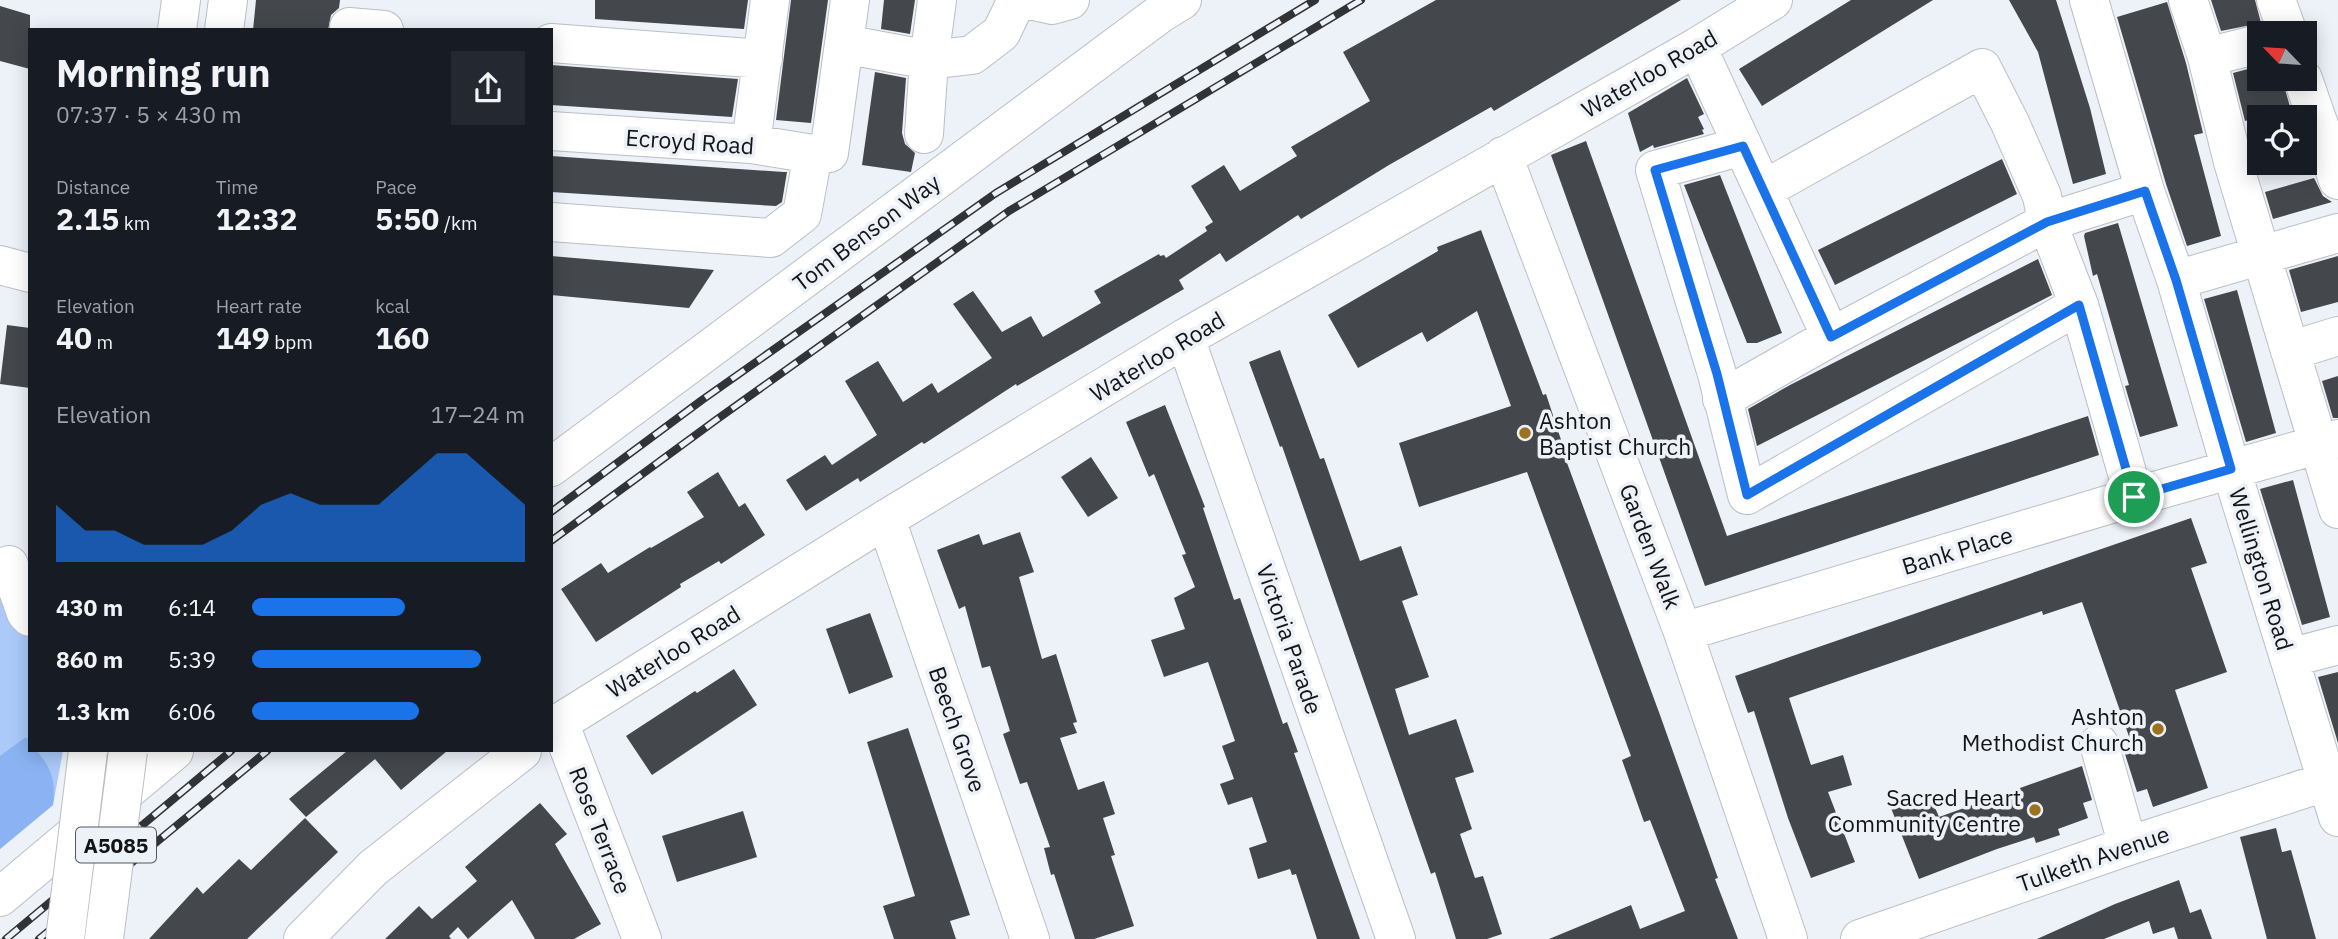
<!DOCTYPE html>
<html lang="en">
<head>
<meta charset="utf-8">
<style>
	:root { --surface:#171b24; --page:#242831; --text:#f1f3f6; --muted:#9ea1a6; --accent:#1a73e8 }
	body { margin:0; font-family:"IBM Plex Sans",sans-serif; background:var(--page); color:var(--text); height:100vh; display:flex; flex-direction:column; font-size:26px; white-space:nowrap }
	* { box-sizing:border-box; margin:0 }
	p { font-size:23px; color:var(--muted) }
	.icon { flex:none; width:38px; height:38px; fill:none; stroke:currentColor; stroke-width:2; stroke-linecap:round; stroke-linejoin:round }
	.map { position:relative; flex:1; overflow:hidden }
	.side { position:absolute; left:28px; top:28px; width:525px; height:724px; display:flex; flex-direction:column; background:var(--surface); border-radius:0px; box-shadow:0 4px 18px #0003 }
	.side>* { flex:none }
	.needle { width:46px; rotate:295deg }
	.buttons { position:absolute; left:2247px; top:21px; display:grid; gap:14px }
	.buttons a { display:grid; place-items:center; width:70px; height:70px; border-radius:0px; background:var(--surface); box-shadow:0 4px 18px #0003; font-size:35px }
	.pin { position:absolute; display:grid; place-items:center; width:60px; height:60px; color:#fff; margin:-30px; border:4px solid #fff; border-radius:50%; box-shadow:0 2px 7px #0007 }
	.round { display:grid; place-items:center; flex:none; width:74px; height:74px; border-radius:0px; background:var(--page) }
	.summary { display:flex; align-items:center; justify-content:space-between; height:119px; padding:0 28px }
	h1 { font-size:38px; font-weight:700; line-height:52px }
	.stats { display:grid; grid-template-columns:repeat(3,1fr); gap:10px; height:119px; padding:7px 28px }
	.stats div { display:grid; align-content:center }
	.stats b { font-size:30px; font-weight:700 }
	.stats small { font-size:19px; font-weight:400 }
	.stats p { font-size:19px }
	.chart { height:196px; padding:14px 28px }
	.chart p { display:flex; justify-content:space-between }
	.chart svg { width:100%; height:126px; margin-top:7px; fill:var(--accent); opacity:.7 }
	ul { padding:0 28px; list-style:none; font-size:23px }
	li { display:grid; grid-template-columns:112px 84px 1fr; align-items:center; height:52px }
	li i { height:18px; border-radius:9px; background:var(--accent) }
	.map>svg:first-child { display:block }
</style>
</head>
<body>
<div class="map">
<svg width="2338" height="939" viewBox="0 0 2338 939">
	<rect width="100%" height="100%" fill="#edf1f8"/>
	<path fill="#abcaf9" d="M0 592 30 639V751H63L53 805 0 849Z"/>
	<path fill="#8bb3f3" d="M26 737 30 742V751H37C52 769 56 782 53 805L0 849V756Z"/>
	<path fill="#44484d" d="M256 0H340L339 8 331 15 328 30H253Z
		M595 0H748L744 29 595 19Z
		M791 0H828L811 123 776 120Z
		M884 0H915L910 34 881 29Z
		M1436 0H1681L1494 111 1491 107 1389 165 1301 219 1298 215 1226 262 1220 253 1179 280 1184 289 1017 386 1016 384 924 444 922 442 860 482 858 478 806 511 786 480 825 455 832 465 877 435 845 381 878 361 903 402 932 383 938 393 992 358 953 304 973 291 1002 332 1031 316 1043 337 1101 303 1094 291 1159 254 1160 256 1164 255 1166 258 1207 231 1205 227 1213 222 1191 186 1224 165 1240 191 1297 156 1291 147 1370 101 1343 52Z
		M1851 0H1933L1762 106 1739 69Z
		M2009 0H2056L2090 108 2106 174 2073 184 2038 52Z
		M2211 0H2255L2261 23 2221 31Z
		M2167 2 2186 63 2203 133 2194 135 2221 236 2187 246 2166 184 2117 17Z
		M0 6 30 15V69L0 61Z
		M551 65 738 79 732 117 551 105Z
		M2259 66V79H2282L2293 117H2258L2245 121 2233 73Z
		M875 72 906 78 902 133 905 144 915 153 911 172 862 165Z
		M1687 78 1704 114 1698 117 1704 129 1702 130 1704 134 1654 148 1653 145 1640 152 1628 113Z
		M1586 141 1727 536 2088 416 2099 455 1705 586 1551 155Z
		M551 156 784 172H787L782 202 776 206 551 192Z
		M2002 159 2017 194 1835 285 1818 250Z
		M1720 175 1782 333 1757 343H1747L1684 185Z
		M2314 178 2323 196 2332 202 2273 219 2265 192Z
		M2118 223 2178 426 2140 437 2125 386 2129 385 2120 354 2097 274 2093 276 2084 236 2085 233Z
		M1481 230 1543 395 1546 394 1565 452H1563L1660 715 1718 878 1715 879 1738 939H1549L1631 905 1640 929 1685 911 1650 820 1644 822 1622 760 1631 756 1527 472 1419 507 1399 443 1511 406 1477 311 1427 342 1422 332 1358 368 1328 315 1438 251 1437 247Z
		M551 256 714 270 689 308 551 295Z
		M2338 256V302L2301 312 2289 270Z
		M2038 259 2052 295 1757 446 1748 409 1790 385Z
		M2237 290 2276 433 2246 442 2204 299Z
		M7 325 30 328V388L0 384Z
		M1280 350 1320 459 1324 458 1360 561 1401 546 1418 595 1402 601 1429 677 1395 689 1409 735 1456 719 1474 772 1455 778 1472 829 1460 834 1475 878 1483 876 1502 934 1487 939H1456L1435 872 1431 874 1282 446 1280 447 1249 362Z
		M2338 376V418H2333L2322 381Z
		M1165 405 1205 507 1203 508 1234 600 1240 598 1283 724 1287 722 1298 752 1294 753 1360 939H1317L1296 874 1292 875 1290 869 1258 879 1249 848 1267 842 1252 797 1228 805 1220 784 1234 779 1222 746 1235 741 1208 662 1164 677 1151 640 1185 629 1174 598 1195 587 1182 555 1186 554 1154 474 1149 477 1126 422Z
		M1091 457 1118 498 1088 517 1061 477Z
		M718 472 739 507 745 503 765 535 721 564 719 561 680 584 681 587 596 642 561 589 601 563 608 573 650 547 651 548 704 517 687 492Z
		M2293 480 2330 617 2302 625 2260 489Z
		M2191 518 2207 563 2191 568 2227 672 2175 690 2208 788 2153 807 2147 789 2137 792 2124 751 2133 748 2082 602 2043 615 2042 611 1789 698 1811 765 1843 755 1852 785 1828 792 1855 862 1811 878 1788 818 1754 711 1748 713 1735 676Z
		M1020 532 1034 572 1019 577 1042 659 1056 654 1077 722 1073 723 1077 733 1060 738 1078 790 1104 781 1115 814 1103 818 1115 855 1111 856 1134 926 1094 939H1075L1054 874 1051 875 1044 848 1050 847 1027 782 1020 784 1003 734 1010 731 990 666 982 668 965 606 959 609 937 550 979 534 983 545Z
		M870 613 893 677 849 694 826 629Z
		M734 669 757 705 652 775 626 736 695 691 697 693Z
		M2338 672V743L2318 677Z
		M908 728 970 915 950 921 956 939H894L883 906 915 896 867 742Z
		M347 751H447L401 790 375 759 306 817 289 799Z
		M2082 766 2092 800 2083 803 2088 818 2058 829 2060 835 2036 843 2034 837 1997 849 1919 879 1891 808 1914 800 1916 804 1931 798 1939 817Z
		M540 803 567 834 555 844 601 924 574 939H535L512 900 468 939 458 927 449 936 451 939H385L419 906 432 919 477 881 465 867Z
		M743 811 757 857 677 882 662 836Z
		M305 818 338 852 247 939H149L197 887 203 894 239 859 251 870Z
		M2276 828 2282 852 2291 850 2316 939H2267L2240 837Z
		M2179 880 2190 913 2201 909 2212 939H2178L2174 927 2153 934 2149 921 2104 939H2037L2115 904Z"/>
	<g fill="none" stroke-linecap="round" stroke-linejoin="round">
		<defs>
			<path id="minor" d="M1030 0 1052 5 1070 0
				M2089 0 2145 191 2176 280 2231 469 2338 817
				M2188 0 2207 57 2233 162 2338 509
				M2276 0 2288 33
				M349 27 384 30
				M551 43 763 59
				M844 44 929 60 972 55 1001 33 1017 0
				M1697 47 1831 337
				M2207 57 2259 44
				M2303 79 2338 180
				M551 131 751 144 813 154 829 153 850 0
				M924 134 929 60 937 0
				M751 144 770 0
				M1743 146 1655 170 1717 374 1747 495 2079 305
				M1503 156 1683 632 1788 939
				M1763 190 1982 68 2010 123 2042 196 2047 222 2079 305 2134 497
				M551 222 771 238 802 214 813 154
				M0 265 30 273
				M2176 280 2338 233
				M1185 338 1396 939
				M2290 351 2338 336
				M1722 399 1831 337 2047 222 2145 191
				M886 519 1030 939
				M9 565 26 613 30 617
				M1683 632 2134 497 2338 439
				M2289 658 2338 645
				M559 722 642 939
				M551 728 886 519 1185 338 1697 47 1773 0
				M2099 744 2128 846
				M303 939 373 868 522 751
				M1860 939 2128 846 2328 781"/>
			<path id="major" d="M551 467 1161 13 1182 0
				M0 897 174 751"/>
			<path id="highway" d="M177 30 181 0
				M224 30 228 0"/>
		</defs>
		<use href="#minor" stroke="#babfc6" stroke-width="40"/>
		<use href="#major" stroke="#babfc6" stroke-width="40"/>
		<use href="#highway" stroke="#babfc6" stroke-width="40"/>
		<use href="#minor" stroke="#fff" stroke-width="38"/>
		<use href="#major" stroke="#fff" stroke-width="38"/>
		<use href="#highway" stroke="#fff" stroke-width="38"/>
		<defs>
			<path id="rail" d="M551 512 702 400 996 193 1315 0
				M551 541 716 420 1009 211 1361 0
				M6 939 231 751
				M39 939 267 751"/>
		</defs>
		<use href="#rail" stroke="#313336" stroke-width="8"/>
		<use href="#rail" stroke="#edf1f8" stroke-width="5" stroke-dasharray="16" stroke-linecap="butt"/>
		<defs>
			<path id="highway-bridge" d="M65 939 88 751
				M104 939 128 751"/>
		</defs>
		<use href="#highway-bridge" stroke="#babfc6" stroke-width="40" stroke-linecap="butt"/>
		<use href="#highway-bridge" stroke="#fff" stroke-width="38"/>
	</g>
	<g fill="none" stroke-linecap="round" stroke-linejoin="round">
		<defs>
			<path id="route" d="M1743 146 1831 337 2047 222 2145 191 2176 280 2231 469 2134 497 2079 305 1747 495 1717 374 1655 170Z"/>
		</defs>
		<use href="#route" stroke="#fff" stroke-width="14"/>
		<use href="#route" stroke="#1a73e8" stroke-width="9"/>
	</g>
	<g fill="#9c7220" stroke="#edf1f8" stroke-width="2.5">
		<circle cx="1525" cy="433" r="7"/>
		<circle cx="2158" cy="729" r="7"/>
		<circle cx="2035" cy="810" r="7"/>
	</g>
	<g text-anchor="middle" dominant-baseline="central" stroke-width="7" stroke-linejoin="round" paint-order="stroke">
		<rect fill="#edf1f8" stroke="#54565a" stroke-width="2" x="76" y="827.5" width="80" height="35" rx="5"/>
		<g font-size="21" font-weight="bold" fill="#121416">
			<text x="116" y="845">A5085</text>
		</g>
		<g font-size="23" fill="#121416" stroke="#edf1f8">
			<text transform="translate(1649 73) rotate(-30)">Waterloo Road</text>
			<text transform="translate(690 141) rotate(4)">Ecroyd Road</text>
			<text transform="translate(866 232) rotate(-37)">Tom Benson Way</text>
			<text transform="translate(1157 356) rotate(-31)">Waterloo Road</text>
			<text transform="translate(1651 546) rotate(69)">Garden Walk</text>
			<text transform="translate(1957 550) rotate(-17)">Bank Place</text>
			<text transform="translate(2262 569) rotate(73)">Wellington Road</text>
			<text transform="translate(1290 639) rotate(71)">Victoria Parade</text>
			<text transform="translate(673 651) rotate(-32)">Waterloo Road</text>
			<text transform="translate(958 729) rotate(71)">Beech Grove</text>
			<text transform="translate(601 830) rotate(69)">Rose Terrace</text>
			<text transform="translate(2093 858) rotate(-19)">Tulketh Avenue</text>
		</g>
		<g font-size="23" fill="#121416" stroke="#edf1f8" text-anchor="end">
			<text x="1539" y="420" text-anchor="start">Ashton<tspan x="1539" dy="26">Baptist Church</tspan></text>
			<text x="2144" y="716">Ashton<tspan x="2144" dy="26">Methodist Church</tspan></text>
			<text x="2021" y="797">Sacred Heart<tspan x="2021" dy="26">Community Centre</tspan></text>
		</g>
	</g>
</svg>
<div class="buttons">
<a><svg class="needle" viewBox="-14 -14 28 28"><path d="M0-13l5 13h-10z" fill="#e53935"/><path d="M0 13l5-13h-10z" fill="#9ea1a6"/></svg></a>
<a><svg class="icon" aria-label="locate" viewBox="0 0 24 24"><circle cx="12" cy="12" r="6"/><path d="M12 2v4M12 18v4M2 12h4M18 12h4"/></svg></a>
</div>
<div class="pin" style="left:2134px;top:497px;background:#1e9e55"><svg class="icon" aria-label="arrive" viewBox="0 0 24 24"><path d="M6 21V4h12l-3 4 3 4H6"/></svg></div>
<section class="side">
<div class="summary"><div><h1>Morning run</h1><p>07:37 · 5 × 430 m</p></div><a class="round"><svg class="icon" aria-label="share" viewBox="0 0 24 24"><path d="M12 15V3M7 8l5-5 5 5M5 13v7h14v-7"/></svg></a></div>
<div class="stats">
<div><p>Distance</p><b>2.15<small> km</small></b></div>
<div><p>Time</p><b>12:32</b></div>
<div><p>Pace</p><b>5:50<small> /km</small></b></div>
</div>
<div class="stats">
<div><p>Elevation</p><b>40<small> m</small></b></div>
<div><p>Heart rate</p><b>149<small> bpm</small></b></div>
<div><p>kcal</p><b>160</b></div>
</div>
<div class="chart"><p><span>Elevation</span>17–24 m</p>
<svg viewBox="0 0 160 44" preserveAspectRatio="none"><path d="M0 44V24L10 33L20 33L30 38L40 38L50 38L60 33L70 24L80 20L90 24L100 24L110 24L120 15L130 6L140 6L150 15L160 24V44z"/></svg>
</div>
<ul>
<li><b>430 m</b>6:14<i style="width:56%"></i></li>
<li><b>860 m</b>5:39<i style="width:84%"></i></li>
<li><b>1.3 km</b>6:06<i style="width:61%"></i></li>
</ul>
</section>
</div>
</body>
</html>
